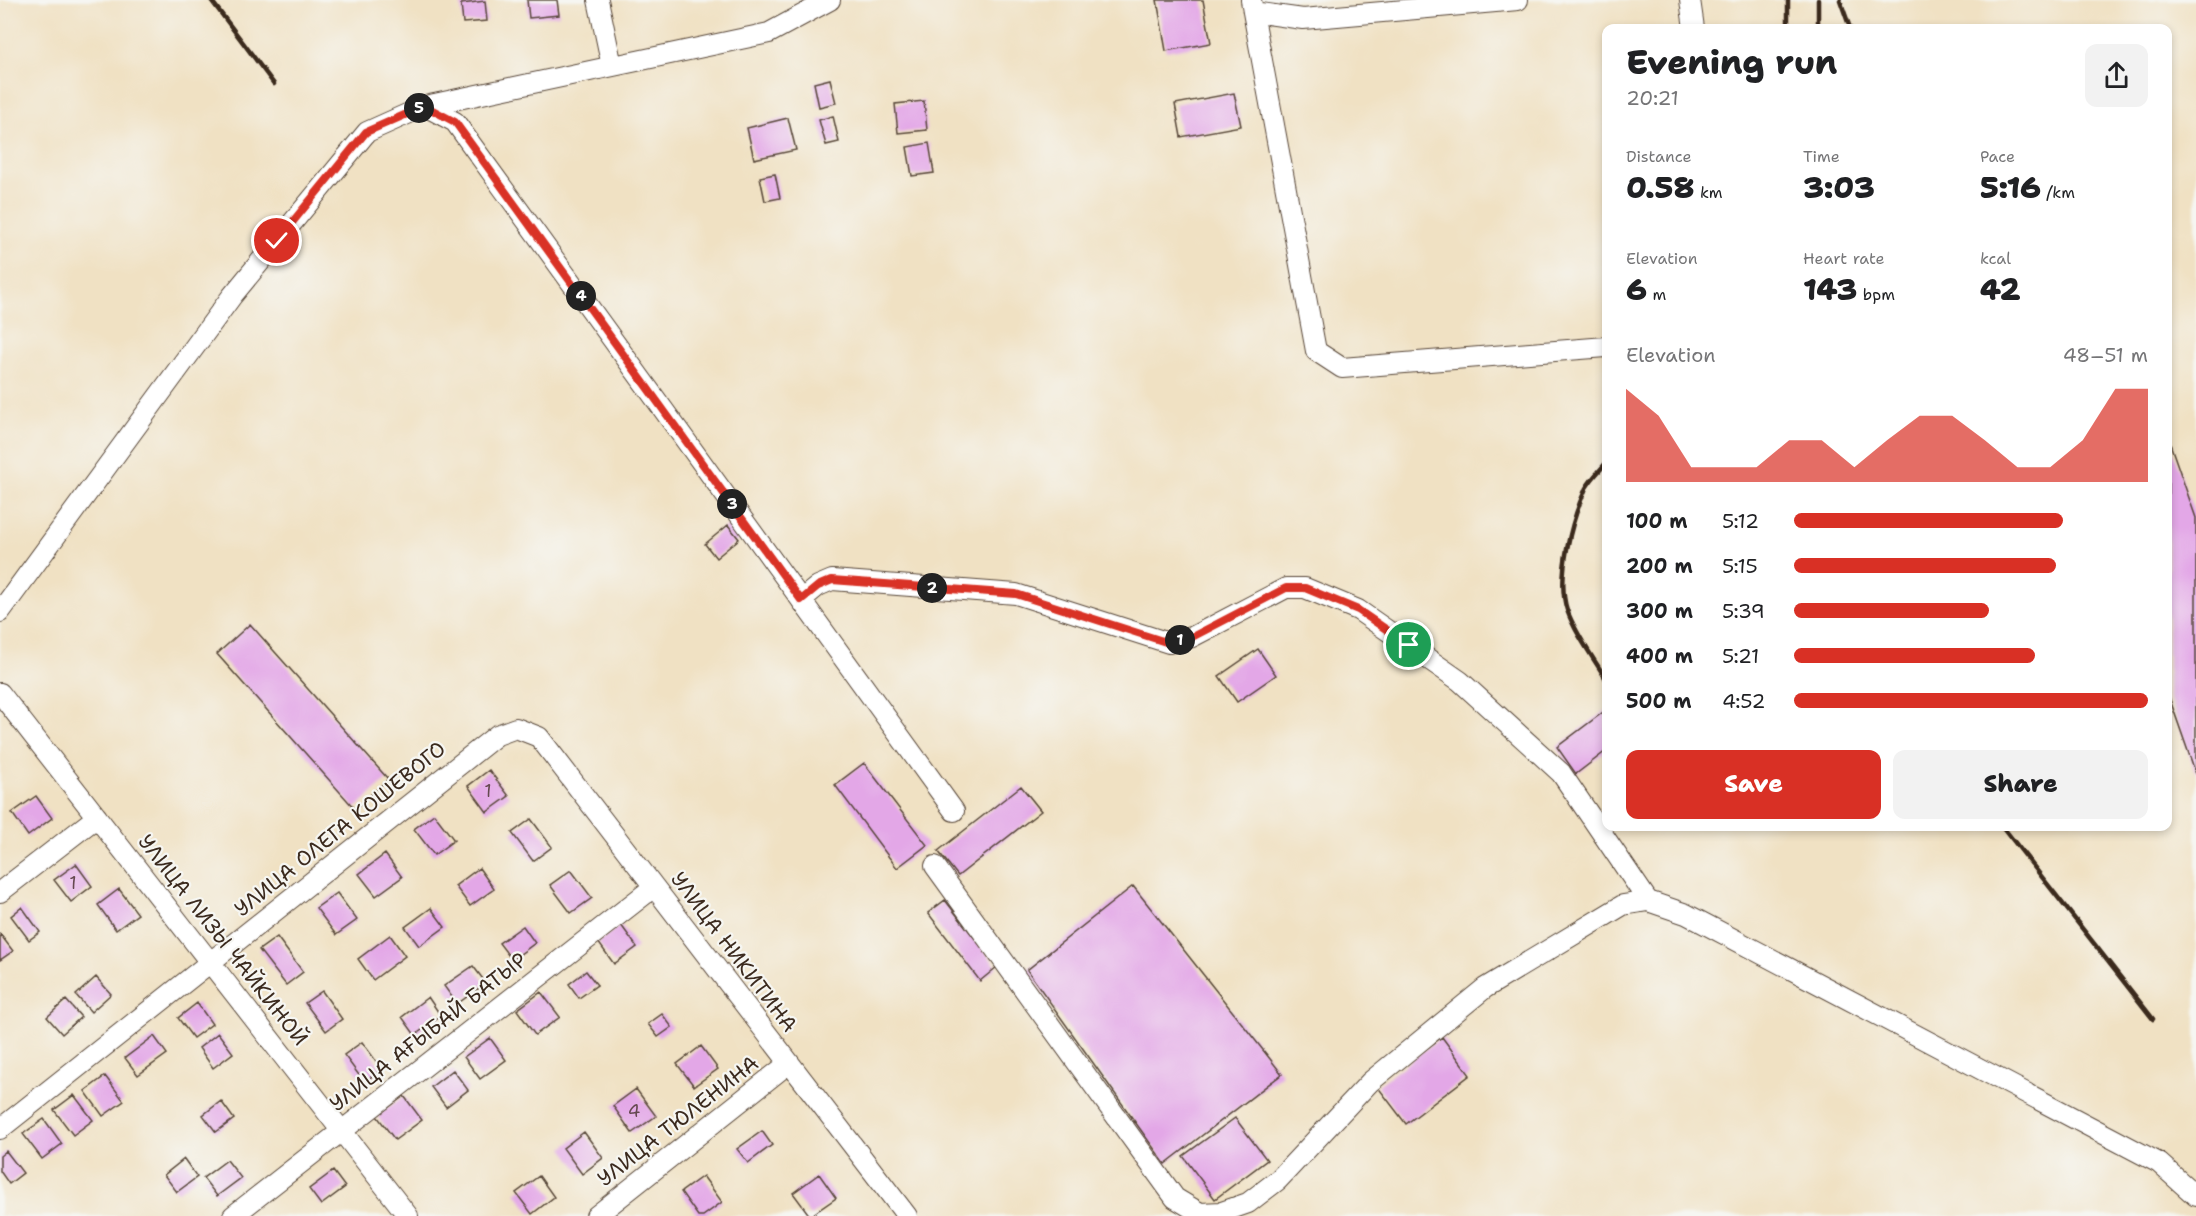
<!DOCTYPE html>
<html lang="en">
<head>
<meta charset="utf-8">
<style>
	:root { --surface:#fff; --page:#f2f2f2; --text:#202124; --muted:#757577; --accent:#d93025 }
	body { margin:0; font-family:"Shantell Sans",sans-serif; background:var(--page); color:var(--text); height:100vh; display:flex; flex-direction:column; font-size:22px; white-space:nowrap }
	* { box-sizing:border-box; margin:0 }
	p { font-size:20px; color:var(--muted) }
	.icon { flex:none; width:33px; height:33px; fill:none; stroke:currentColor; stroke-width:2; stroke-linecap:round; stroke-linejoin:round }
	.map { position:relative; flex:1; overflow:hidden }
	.panel { position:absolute; left:1602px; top:24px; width:570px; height:807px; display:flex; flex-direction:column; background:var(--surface); border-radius:12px; box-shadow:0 3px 9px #0003 }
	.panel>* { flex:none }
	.pin { position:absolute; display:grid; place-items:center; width:51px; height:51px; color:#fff; margin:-26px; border:3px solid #fff; border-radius:50%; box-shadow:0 2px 6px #0007 }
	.km { position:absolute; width:30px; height:30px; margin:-15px; border-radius:50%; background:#222; color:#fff; font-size:16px; line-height:30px; text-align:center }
	.round { display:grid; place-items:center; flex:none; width:63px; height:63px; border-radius:12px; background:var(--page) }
	.headline { display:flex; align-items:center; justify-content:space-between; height:102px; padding:0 24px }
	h1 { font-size:33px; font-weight:800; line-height:45px }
	.stats { display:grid; grid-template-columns:repeat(3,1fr); gap:9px; height:102px; padding:6px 24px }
	.stats div { display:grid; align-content:center }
	.stats b { font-size:30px; font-weight:800 }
	.stats small { font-size:16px; font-weight:400 }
	.stats p { font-size:16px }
	.chart { height:168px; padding:12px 24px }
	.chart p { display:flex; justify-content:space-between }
	.chart svg { width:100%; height:108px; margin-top:6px; fill:var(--accent); opacity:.7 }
	.button { display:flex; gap:12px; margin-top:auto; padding:12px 24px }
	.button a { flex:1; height:69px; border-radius:12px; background:var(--accent); color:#fff; font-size:24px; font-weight:800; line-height:69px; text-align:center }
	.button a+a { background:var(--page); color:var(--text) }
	ul { padding:0 24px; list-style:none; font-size:20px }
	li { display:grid; grid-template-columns:96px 72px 1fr; align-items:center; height:45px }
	li i { height:15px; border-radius:8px; background:var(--accent) }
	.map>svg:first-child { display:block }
</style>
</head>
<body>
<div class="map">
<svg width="2196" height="1216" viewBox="0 0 2196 1216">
	<rect width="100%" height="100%" fill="#f6f6f2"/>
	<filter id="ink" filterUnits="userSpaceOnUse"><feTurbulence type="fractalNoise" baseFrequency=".0167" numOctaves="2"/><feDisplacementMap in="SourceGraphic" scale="12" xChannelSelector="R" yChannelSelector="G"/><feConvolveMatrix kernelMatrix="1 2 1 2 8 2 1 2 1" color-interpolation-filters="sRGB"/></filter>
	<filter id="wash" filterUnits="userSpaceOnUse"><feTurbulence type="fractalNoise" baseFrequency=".008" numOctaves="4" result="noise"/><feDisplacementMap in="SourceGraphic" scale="24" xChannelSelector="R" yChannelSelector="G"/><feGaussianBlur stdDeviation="1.35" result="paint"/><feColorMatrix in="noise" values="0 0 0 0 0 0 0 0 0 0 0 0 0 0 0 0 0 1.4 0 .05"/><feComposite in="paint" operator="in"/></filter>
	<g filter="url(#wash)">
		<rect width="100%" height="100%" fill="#f0e1c3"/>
		<g id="blocks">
			<path fill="#e3a7e7" d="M527 0H557L559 15 529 18Z
				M1157 0H1203L1211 43 1166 51Z
				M485 1 487 21 463 23 461 4Z
				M830 79 836 103 819 107 814 83Z
				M1234 93 1241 126 1181 137 1175 104Z
				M924 101 927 130 898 133 895 104Z
				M833 116 839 142 826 145 819 120Z
				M788 118 796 150 754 159 747 128Z
				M929 143 934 173 912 176 907 147Z
				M775 174 780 198 765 201 760 177Z
				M2168 438 2196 518V774L2168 694Z
				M728 525 739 539 716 558 705 544Z
				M250 624 388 779 355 809 217 654Z
				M1258 649 1276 675 1237 702 1219 676Z
				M1606 710V751L1576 774 1557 747Z
				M864 763 927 845 897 868 835 785Z
				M489 770 509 796 487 812 468 786Z
				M1021 786 1041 811 958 876 938 851Z
				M36 796 52 818 28 836 12 813Z
				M434 814 454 840 434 855 414 829Z
				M531 819 552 847 533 861 512 833Z
				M385 854 402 877 376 896 359 874Z
				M76 864 92 886 71 902 54 880Z
				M479 868 494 889 470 906 455 886Z
				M571 870 592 898 571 913 550 885Z
				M1133 886 1282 1074 1165 1164 1027 970Z
				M119 889 138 914 116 930 98 905Z
				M337 893 357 920 336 935 316 908Z
				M945 900 997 967 980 981 928 913Z
				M22 907 40 932 29 940 11 916Z
				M431 908 445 927 419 946 405 927Z
				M621 925 637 947 614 964 598 942Z
				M523 926 535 943 512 960 499 943Z
				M0 934 13 951 0 960Z
				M390 935 405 956 373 980 358 959Z
				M277 937 303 972 286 985 259 950Z
				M473 966 486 983 457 1004 444 986Z
				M586 971 597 985 579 998 569 984Z
				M96 977 111 994 91 1012 76 995Z
				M322 991 342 1019 326 1031 305 1003Z
				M541 992 560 1017 535 1035 517 1010Z
				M428 997 441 1016 415 1035 402 1017Z
				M66 1000 81 1017 62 1034 47 1017Z
				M197 1003 212 1024 193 1038 178 1018Z
				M662 1014 672 1027 658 1037 648 1024Z
				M218 1033 233 1053 213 1068 199 1048Z
				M154 1036 167 1054 138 1075 125 1058Z
				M1442 1037 1470 1075 1406 1124 1377 1086Z
				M490 1038 506 1060 480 1079 464 1057Z
				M362 1042 382 1069 364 1082 344 1055Z
				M701 1046 718 1069 694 1086 677 1064Z
				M453 1070 468 1090 446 1107 431 1087Z
				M105 1076 124 1101 103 1116 85 1091Z
				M636 1089 656 1116 632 1133 613 1106Z
				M74 1095 93 1120 73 1135 54 1110Z
				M404 1096 422 1120 395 1140 377 1116Z
				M221 1101 234 1119 216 1132 203 1115Z
				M1235 1118 1267 1160 1215 1199 1183 1156Z
				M44 1119 62 1144 42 1159 23 1134Z
				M762 1131 772 1145 748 1163 737 1149Z
				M584 1132 603 1158 582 1174 563 1148Z
				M6 1151 23 1173 9 1184 0 1171V1156Z
				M184 1159 197 1177 177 1192 164 1175Z
				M227 1160 241 1178 217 1196 203 1178Z
				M333 1171 345 1187 321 1205 309 1189Z
				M819 1174 836 1198 810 1216 793 1193Z
				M539 1176 554 1197 532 1214 516 1193Z
				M703 1176 722 1202 703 1216H698L681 1192Z"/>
		</g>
	</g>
	<g filter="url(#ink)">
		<use href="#blocks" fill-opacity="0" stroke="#564537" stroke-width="1.5"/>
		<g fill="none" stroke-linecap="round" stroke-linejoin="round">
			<defs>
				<path id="minor" d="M598 0 612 66
					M1251 0 1253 12 1303 19 1518 0
					M1690 0 1694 28
					M1253 12 1316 351 1342 368 1606 347
					M425 106 455 122 954 811
					M801 600 818 586 832 580 1016 594 1169 643 1192 637 1286 588H1305L1358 610 1460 681 1561 773 1648 901
					M0 612 232 296 367 132 425 106 769 33 830 0
					M0 693 408 1216
					M935 866 1175 1198 1200 1213 1222 1212 1248 1203 1278 1180 1370 1082 1485 988 1623 905 1648 901 1686 914 2159 1163 2196 1196
					M0 892 97 817
					M0 1129 497 735 516 728 539 737 907 1216
					M233 1216 654 887
					M596 1216 789 1063"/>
			</defs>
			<use href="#minor" stroke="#564537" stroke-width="22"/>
			<use href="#minor" stroke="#fff" stroke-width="20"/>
			<path stroke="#3b2a1e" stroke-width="4.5" d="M211 0 274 84
				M1818 0V28
				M1840 0 1850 28
				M1788 28V0
				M1606 463C1600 470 1591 479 1586 488 1572 519 1556 577 1567 610 1576 635 1593 657 1606 679
				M2002 826 2153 1019"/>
		</g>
	</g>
	<g fill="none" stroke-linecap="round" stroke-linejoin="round" filter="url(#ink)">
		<defs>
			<path id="route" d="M277 241 366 132 425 106 455 122 801 600 818 586 832 580 1016 594 1169 643 1192 637 1286 588H1305L1358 610 1409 645"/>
		</defs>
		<use href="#route" stroke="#fff" stroke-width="12"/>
		<use href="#route" stroke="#d93025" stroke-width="8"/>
	</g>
	<g text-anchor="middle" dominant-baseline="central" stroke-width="4.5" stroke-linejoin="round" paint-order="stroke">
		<g font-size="18" fill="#654950">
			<text x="488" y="791">1</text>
			<text x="73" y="883">1</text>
			<text x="634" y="1111">4</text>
		</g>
		<g font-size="21" fill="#3b2a1e" stroke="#f6f6f2">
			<text transform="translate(340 829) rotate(-39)">УЛИЦА ОЛЕГА КОШЕВОГО</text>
			<text transform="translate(223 940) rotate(52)">УЛИЦА ЛИЗЫ ЧАЙКИНОЙ</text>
			<text transform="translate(734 952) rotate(53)">УЛИЦА НИКИТИНА</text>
			<text transform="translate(428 1032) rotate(-38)">УЛИЦА АҒЫБАЙ БАТЫР</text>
			<text transform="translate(678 1121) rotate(-38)">УЛИЦА ТЮЛЕНИНА</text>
		</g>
	</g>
</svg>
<div class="pin" style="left:1409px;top:645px;background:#1e9e55"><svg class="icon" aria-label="arrive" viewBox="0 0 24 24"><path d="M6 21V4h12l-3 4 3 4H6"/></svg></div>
<div class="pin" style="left:277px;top:241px;background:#d93025"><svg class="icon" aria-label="check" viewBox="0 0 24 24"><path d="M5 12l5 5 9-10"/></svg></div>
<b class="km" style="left:1180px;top:640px">1</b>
<b class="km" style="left:932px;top:588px">2</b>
<b class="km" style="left:732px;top:504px">3</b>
<b class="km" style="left:581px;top:296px">4</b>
<b class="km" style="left:419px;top:108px">5</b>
<section class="panel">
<div class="headline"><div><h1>Evening run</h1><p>20:21</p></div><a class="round"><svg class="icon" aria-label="share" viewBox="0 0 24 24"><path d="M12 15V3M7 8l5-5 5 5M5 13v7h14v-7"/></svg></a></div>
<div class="stats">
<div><p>Distance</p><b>0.58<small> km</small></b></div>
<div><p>Time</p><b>3:03</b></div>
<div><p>Pace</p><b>5:16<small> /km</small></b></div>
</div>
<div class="stats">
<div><p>Elevation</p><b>6<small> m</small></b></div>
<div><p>Heart rate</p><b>143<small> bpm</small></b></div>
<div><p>kcal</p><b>42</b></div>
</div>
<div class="chart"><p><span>Elevation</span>48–51 m</p>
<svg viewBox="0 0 160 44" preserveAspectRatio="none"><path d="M0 44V6L10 17L20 38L30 38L40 38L50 27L60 27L70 38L80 27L90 17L100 17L110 27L120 38L130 38L140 27L150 6L160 6V44z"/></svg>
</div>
<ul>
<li><b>100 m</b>5:12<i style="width:76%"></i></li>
<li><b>200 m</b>5:15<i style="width:74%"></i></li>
<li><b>300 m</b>5:39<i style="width:55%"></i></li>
<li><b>400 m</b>5:21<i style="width:68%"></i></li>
<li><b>500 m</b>4:52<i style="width:100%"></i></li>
</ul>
<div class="button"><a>Save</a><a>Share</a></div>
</section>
</div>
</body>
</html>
